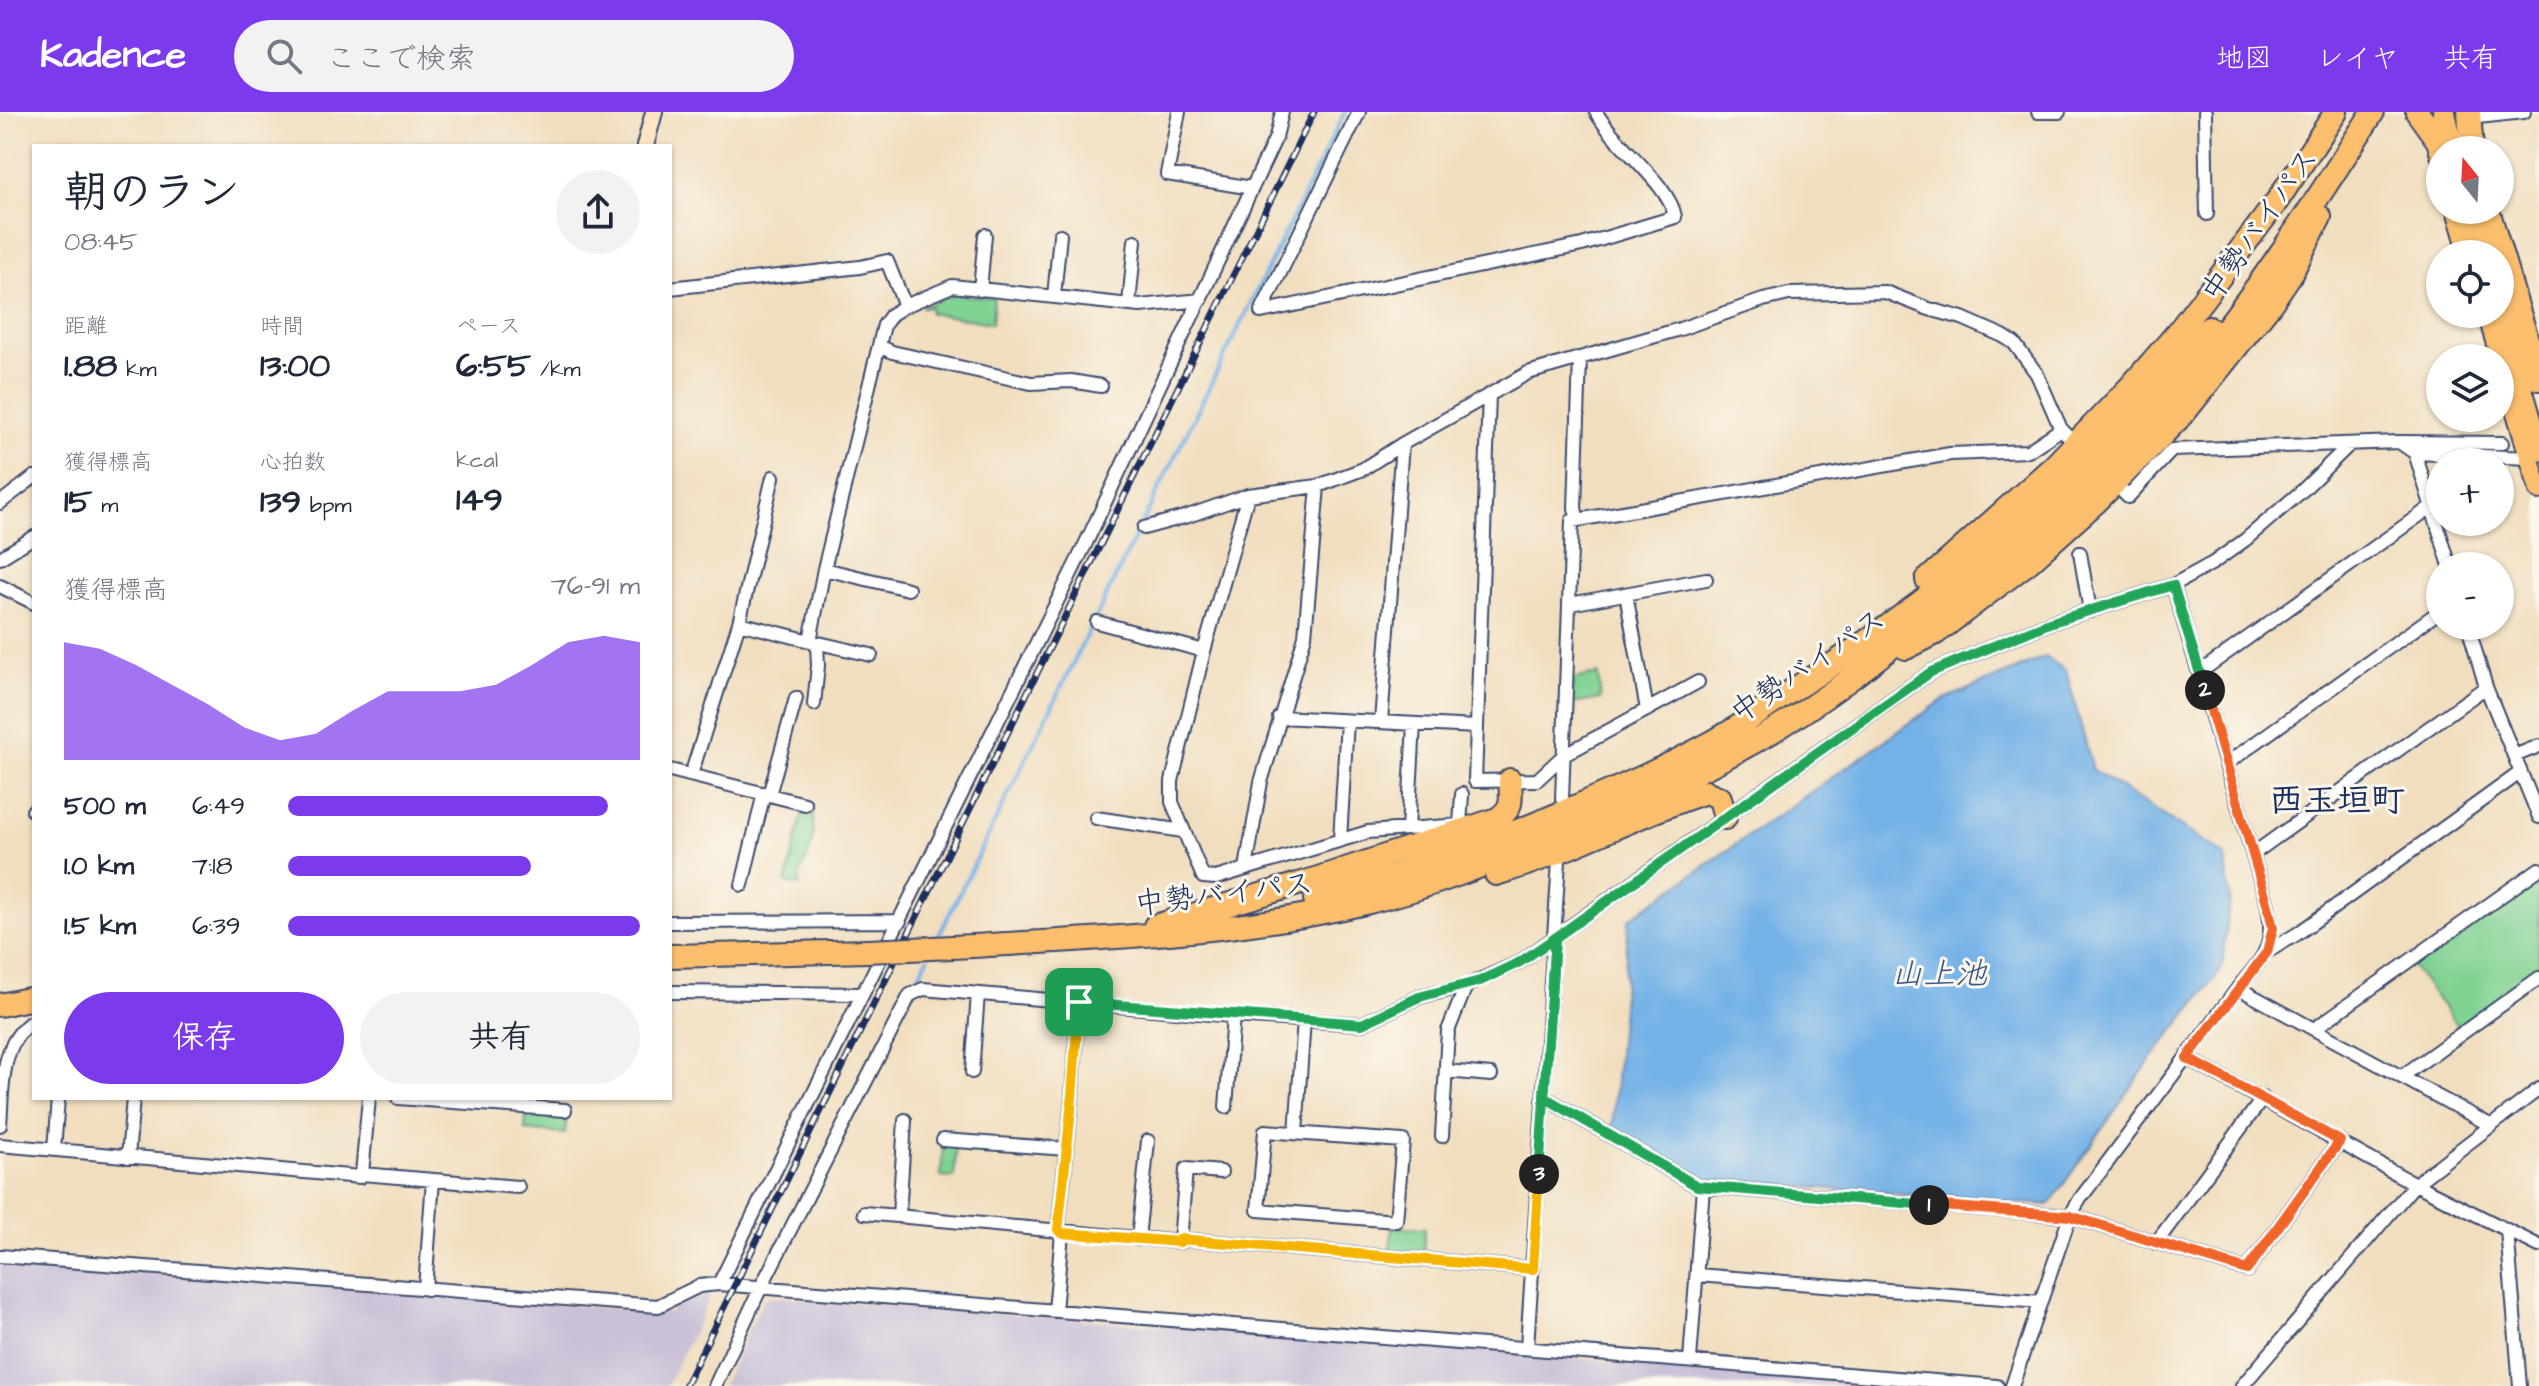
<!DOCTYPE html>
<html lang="ja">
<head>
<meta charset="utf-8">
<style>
	:root { --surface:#fff; --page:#f2f2f3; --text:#1f2937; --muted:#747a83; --accent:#7c3aed }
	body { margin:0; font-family:"Architects Daughter","Klee One",sans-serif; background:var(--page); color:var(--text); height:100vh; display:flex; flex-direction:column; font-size:30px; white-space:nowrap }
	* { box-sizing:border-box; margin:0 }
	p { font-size:26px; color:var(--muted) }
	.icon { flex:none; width:44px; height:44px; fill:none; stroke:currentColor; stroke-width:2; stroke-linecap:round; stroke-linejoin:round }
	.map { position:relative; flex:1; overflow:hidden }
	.drawer { position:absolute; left:32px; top:32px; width:640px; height:956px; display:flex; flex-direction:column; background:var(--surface); border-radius:0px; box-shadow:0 2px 6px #0004 }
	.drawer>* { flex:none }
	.needle { width:52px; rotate:342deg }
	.fabs { position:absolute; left:2426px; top:24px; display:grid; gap:16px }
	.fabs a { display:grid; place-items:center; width:88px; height:88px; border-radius:50%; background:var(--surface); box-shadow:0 2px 6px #0004; font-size:40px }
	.pin { position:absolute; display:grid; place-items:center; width:68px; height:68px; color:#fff; margin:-34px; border-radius:16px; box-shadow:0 4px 12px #0006 }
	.km { position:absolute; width:40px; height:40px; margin:-20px; border-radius:50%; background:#222; color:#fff; font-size:22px; line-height:40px; text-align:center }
	.round { display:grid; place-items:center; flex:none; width:84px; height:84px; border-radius:42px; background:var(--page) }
	.head { display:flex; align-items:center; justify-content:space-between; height:136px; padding:0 32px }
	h1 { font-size:44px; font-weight:800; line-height:60px }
	.figures { display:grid; grid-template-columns:repeat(3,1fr); gap:12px; height:136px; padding:8px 32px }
	.figures div { display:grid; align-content:center }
	.figures b { font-size:34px; font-weight:800 }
	.figures small { font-size:22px; font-weight:400 }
	.figures p { font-size:22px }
	.chart { height:224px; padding:16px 32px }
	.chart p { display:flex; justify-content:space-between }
	.chart svg { width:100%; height:144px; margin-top:8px; fill:var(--accent); opacity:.7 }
	.action { display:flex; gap:16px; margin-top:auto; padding:16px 32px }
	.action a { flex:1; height:92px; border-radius:48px; background:var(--accent); color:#fff; font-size:32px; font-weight:800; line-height:92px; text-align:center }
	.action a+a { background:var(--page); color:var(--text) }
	ul { padding:0 32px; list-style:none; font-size:26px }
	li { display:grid; grid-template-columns:128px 96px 1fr; align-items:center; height:60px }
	li i { height:20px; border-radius:10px; background:var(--accent) }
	header { display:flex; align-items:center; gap:48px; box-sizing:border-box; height:112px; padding:0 40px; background:var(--accent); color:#fff }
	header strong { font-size:38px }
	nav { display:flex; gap:44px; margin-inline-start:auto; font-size:28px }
	.search { width:560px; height:72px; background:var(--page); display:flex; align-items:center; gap:20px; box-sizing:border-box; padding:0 28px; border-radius:44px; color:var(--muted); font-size:30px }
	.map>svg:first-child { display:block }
</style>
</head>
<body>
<header>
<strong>Kadence</strong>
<div class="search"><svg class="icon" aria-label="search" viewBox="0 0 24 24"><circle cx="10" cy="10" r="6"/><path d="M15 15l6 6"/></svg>ここで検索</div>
<nav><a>地図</a><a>レイヤ</a><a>共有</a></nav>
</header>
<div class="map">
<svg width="2539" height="1274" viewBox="0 0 2539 1274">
	<rect width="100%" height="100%" fill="#fbf7ec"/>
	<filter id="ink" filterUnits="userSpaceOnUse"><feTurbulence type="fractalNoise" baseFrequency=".0125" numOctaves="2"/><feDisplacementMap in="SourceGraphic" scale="16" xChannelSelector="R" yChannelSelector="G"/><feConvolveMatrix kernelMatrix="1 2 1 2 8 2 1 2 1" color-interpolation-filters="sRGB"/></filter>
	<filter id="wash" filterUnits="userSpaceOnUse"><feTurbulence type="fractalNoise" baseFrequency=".006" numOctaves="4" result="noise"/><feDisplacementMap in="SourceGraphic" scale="32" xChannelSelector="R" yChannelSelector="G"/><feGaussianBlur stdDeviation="1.8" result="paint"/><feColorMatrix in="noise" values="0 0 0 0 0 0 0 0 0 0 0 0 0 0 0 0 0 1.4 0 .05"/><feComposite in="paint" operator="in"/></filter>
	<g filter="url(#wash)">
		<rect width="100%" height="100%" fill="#f1debf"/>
		<path fill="#c9bfd7" d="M0 1149 670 1201 673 1193 703 1179 708 1182 710 1186 667 1274H0Z
			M770 1184 1539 1243 1908 1274H722L763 1188Z"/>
		<path fill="#80d293" stroke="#4e8078" stroke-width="2" d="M954 182 994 186 992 211 930 201V195H921Z
			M1598 562 1601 587 1572 592 1573 567Z
			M803 698 813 700C814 714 814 728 809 741 805 753 797 760 800 774L786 771Z
			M2539 764V858L2459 916 2412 854Z
			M526 1002 567 1005 565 1022 525 1018Z
			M943 1034 956 1035 954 1066 941 1065Z
			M1392 1115 1425 1116 1423 1145 1390 1141Z"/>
		<path fill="#75b2e7" stroke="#4870a2" stroke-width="2" d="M2046 545 2066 559 2093 658 2225 743 2230 786 2222 857 2149 950 2049 1093 1698 1067 1612 1019 1629 807 1943 588Z"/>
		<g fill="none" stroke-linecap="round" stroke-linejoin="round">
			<path stroke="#75b2e7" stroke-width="4" d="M937 827 1345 0
				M918 865 928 846"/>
		</g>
	</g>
	<g filter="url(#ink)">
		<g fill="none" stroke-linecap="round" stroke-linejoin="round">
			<defs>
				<path id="street" d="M1179 0 1167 62 1252 76
					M1359 0 1261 200 1582 133 1675 105C1670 72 1614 33 1596 0
					M2038 0H2059
					M2205 0 2207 102
					M2469 6 2524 0
					M670 176 860 155 887 149 905 194
					M980 178 985 123
					M1054 184 1060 123
					M1129 192 1135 129
					M879 234 892 240 1031 271 1071 269 1101 274
					M1489 283 1475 669 1537 668 1564 643 1698 570
					M2401 330 2502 331
					M2415 341 2450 454
					M2121 378 2128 385 2172 338 2399 330 2415 341 2529 346
					M0 391 34 365
					M1578 408 1575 396 1580 246
					M1144 416 1188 404 1248 383
					M2080 441 2090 499
					M0 446 34 425
					M824 457 908 477
					M2173 473 2268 794C2276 836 2263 845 2238 876
					M0 474 34 491
					M1626 482 1647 598
					M1570 492 1706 467
					M1097 510 1204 539
					M739 511 810 529 824 457 884 213 892 202 905 194 952 174 1140 194 1201 188
					M2468 514 2486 575 2539 705
					M810 529 871 543
					M2200 560 2431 395
					M814 592 818 554 817 531
					M1279 605 1477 615
					M1381 610 1402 332
					M2514 644 2539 634
					M2226 652 2440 499
					M670 658 805 692
					M691 663 739 511 773 365
					M1462 682 1460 713 1368 720 1216 766 1203 765 1172 690V669L1204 539 1248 383 1318 374 1363 357 1402 332 1528 261 1680 217 1763 188 1789 182 1885 180 1929 197 1962 206 2003 224 2014 231 2037 262 2061 317 2073 329
					M769 683 796 586
					M1562 687 1572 409 1950 342 2028 339 2061 317
					M33 699H34
					M1096 706 1183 719
					M1408 717 1414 612
					M1340 728 1347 609
					M2253 742 2486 575
					M1246 756 1261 670 1305 524 1318 374
					M742 773 764 681
					M670 810 900 809
					M2267 840 2297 822 2521 660
					M670 880 863 882
					M2314 917 2539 757
					M2187 946 2415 1072 2539 1134
					M1446 959 1491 963
					M972 960 978 882
					M2401 965 2539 866
					M1544 985 1697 1074 2070 1104 2247 1158 2340 1029
					M398 986 565 998
					M1226 995 1233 904
					M0 1013C3 973 0 930 34 908
					M1265 1019 1403 1029 1396 1109 1258 1098Z
					M1296 1021 1304 908
					M1442 1024 1448 919 1466 874
					M943 1028 1067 1037
					M0 1033 360 1065 362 1062 518 1075
					M54 1038 58 986
					M128 1045 133 986
					M362 1062 369 986
					M864 1101 1180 1130 1186 1057 1221 1060
					M899 1104 905 1008
					M1058 1118 1071 998 1079 890
					M2507 1118 2520 1274
					M1138 1127 1148 1029
					M1180 1127 1533 1157
					M2156 1131 2263 986
					M0 1144 658 1194 699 1174 719 1172 1997 1274
					M1697 1163 2041 1190
					M719 1172 1085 433 1276 25 1282 0
					M425 1177 433 1068
					M1055 1199 1062 1121
					M1527 1235 1559 749
					M1690 1248 1703 1075
					M715 1274 761 1175 910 883 923 877 1233 904 1362 912 1419 885 1466 874 1520 850 1931 560 2049 511 2173 473 2213 451 2245 428 2303 378 2350 332
					M2012 1274 2070 1104 2080 1087 2238 876 2490 1013
					M2242 1274 2415 1072 2539 977"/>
				<path id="secondary" d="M645 34 654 0"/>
				<path id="primary" d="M2431 11 2440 43
					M2456 98 2469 142
					M2487 202 2500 246
					M2500 247 2539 378"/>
				<path id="highway" d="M2417 0 2435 25
					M2444 0 2452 38
					M2469 0 2472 38
					M2468 98 2481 142
					M2488 98 2539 267
					M2499 202 2539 338
					M1927 468 2054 354 2130 275 2178 220 2275 92 2336 0
					M1906 536 1936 521 2029 450 2096 390 2185 300 2270 193 2291 162 2320 105
					M1496 762C1568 741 1634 703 1706 680L1720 686 1725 706
					M1315 787C1400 766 1481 735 1561 701 1610 680 1661 658 1709 632 1735 618 1760 600 1785 583 1881 523 1972 455 2055 378 2109 327 2158 271 2209 216
					M1155 814 1315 767 1497 707C1514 696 1511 687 1510 668
					M973 834C1104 826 1236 822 1365 791 1432 775 1496 749 1559 722 1627 693 1696 663 1761 626 1820 592 1875 549 1928 506 2014 439 2097 369 2169 287 2246 198 2310 99 2373 0
					M670 844 868 839
					M0 893 34 886"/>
			</defs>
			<use href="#street" stroke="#3b496d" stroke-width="16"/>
			<use href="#secondary" stroke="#3b496d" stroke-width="20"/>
			<use href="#primary" stroke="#3b496d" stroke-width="22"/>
			<use href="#highway" stroke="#3b496d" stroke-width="26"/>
			<use href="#street" stroke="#fff" stroke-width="12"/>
			<use href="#secondary" stroke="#fde5c5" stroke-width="16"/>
			<use href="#primary" stroke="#fabe6d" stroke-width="18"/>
			<use href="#highway" stroke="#fabe6d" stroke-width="22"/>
			<defs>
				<path id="rail" d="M685 1274 1314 0"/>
			</defs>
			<use href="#rail" stroke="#1b2f5e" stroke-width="7"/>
			<use href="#rail" stroke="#fbf7ec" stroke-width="4" stroke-dasharray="12" stroke-linecap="butt"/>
			<defs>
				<path id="highway-bridge" d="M868 839 973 834"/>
			</defs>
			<use href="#highway-bridge" stroke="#3b496d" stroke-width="26" stroke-linecap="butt"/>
			<use href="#highway-bridge" stroke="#fabe6d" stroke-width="22"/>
		</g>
	</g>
	<g fill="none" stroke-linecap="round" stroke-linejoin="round" filter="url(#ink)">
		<defs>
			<path id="split-1" d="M1079 890 1362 912 1419 885 1480 869 1520 850 1555 826 1544 985 1697 1074 1929 1093"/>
			<path id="split-2" d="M1929 1093 2070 1104 2247 1158 2340 1029 2187 946 2267 840 2273 816 2268 794 2205 578"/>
			<path id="split-3" d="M1539 1062 1555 826 1931 560 2049 511 2173 473 2205 578"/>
			<path id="split-4" d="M1079 890 1071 998 1058 1118 1062 1121 1180 1130V1127L1533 1157 1539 1062"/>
		</defs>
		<use href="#split-1" stroke="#fff" stroke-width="16"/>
		<use href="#split-2" stroke="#fff" stroke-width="16"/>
		<use href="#split-3" stroke="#fff" stroke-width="16"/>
		<use href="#split-4" stroke="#fff" stroke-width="16"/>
		<use href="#split-1" stroke="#22a559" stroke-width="10"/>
		<use href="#split-2" stroke="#f0652b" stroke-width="10"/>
		<use href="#split-3" stroke="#22a559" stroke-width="10"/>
		<use href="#split-4" stroke="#f5b400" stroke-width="10"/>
	</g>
	<g text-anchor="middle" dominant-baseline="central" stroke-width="6" stroke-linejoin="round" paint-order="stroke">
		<g font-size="30" fill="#1b2f5e" stroke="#fbf7ec">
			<text transform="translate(2260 113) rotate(-55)">中勢バイパス</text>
			<text transform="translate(1808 554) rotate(-34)">中勢バイパス</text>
			<text transform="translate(1224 782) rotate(-7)">中勢バイパス</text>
		</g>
		<g font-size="32" font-style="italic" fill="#365687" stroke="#fbf7ec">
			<text x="1939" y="862">山上池</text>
		</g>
		<g font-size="34" font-weight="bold" fill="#1b2f5e" stroke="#fbf7ec">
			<text x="2337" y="689">西玉垣町</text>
		</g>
	</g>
</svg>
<div class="fabs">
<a><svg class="needle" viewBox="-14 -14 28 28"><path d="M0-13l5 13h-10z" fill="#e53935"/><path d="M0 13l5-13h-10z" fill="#747a83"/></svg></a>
<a><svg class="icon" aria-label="locate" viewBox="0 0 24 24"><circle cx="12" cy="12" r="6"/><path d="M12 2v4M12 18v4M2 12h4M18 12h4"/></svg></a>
<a><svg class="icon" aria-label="layers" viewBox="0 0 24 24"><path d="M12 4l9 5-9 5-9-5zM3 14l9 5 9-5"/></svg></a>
<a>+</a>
<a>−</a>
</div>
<div class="pin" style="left:1079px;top:890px;background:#1e9e55"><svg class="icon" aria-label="arrive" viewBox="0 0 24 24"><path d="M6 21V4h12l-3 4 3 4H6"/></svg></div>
<b class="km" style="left:1929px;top:1093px">1</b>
<b class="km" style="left:2205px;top:578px">2</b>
<b class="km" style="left:1539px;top:1062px">3</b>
<section class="drawer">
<div class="head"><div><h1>朝のラン</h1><p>08:45</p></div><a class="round"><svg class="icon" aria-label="share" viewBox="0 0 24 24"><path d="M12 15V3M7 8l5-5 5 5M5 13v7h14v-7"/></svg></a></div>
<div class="figures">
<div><p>距離</p><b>1.88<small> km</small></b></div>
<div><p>時間</p><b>13:00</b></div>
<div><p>ペース</p><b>6:55<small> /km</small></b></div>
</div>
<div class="figures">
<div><p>獲得標高</p><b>15<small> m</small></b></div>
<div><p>心拍数</p><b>139<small> bpm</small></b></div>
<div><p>kcal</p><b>149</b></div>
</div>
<div class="chart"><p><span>獲得標高</span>76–91 m</p>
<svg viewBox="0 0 160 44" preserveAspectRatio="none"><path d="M0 44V8L10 10L20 15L30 21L40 27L50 34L60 38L70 36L80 29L90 23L100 23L110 23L120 21L130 15L140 8L150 6L160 8V44z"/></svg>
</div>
<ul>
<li><b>500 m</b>6:49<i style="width:91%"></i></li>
<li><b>1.0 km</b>7:18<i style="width:69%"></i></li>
<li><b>1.5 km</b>6:39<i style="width:100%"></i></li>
</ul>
<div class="action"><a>保存</a><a>共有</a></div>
</section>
</div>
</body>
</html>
